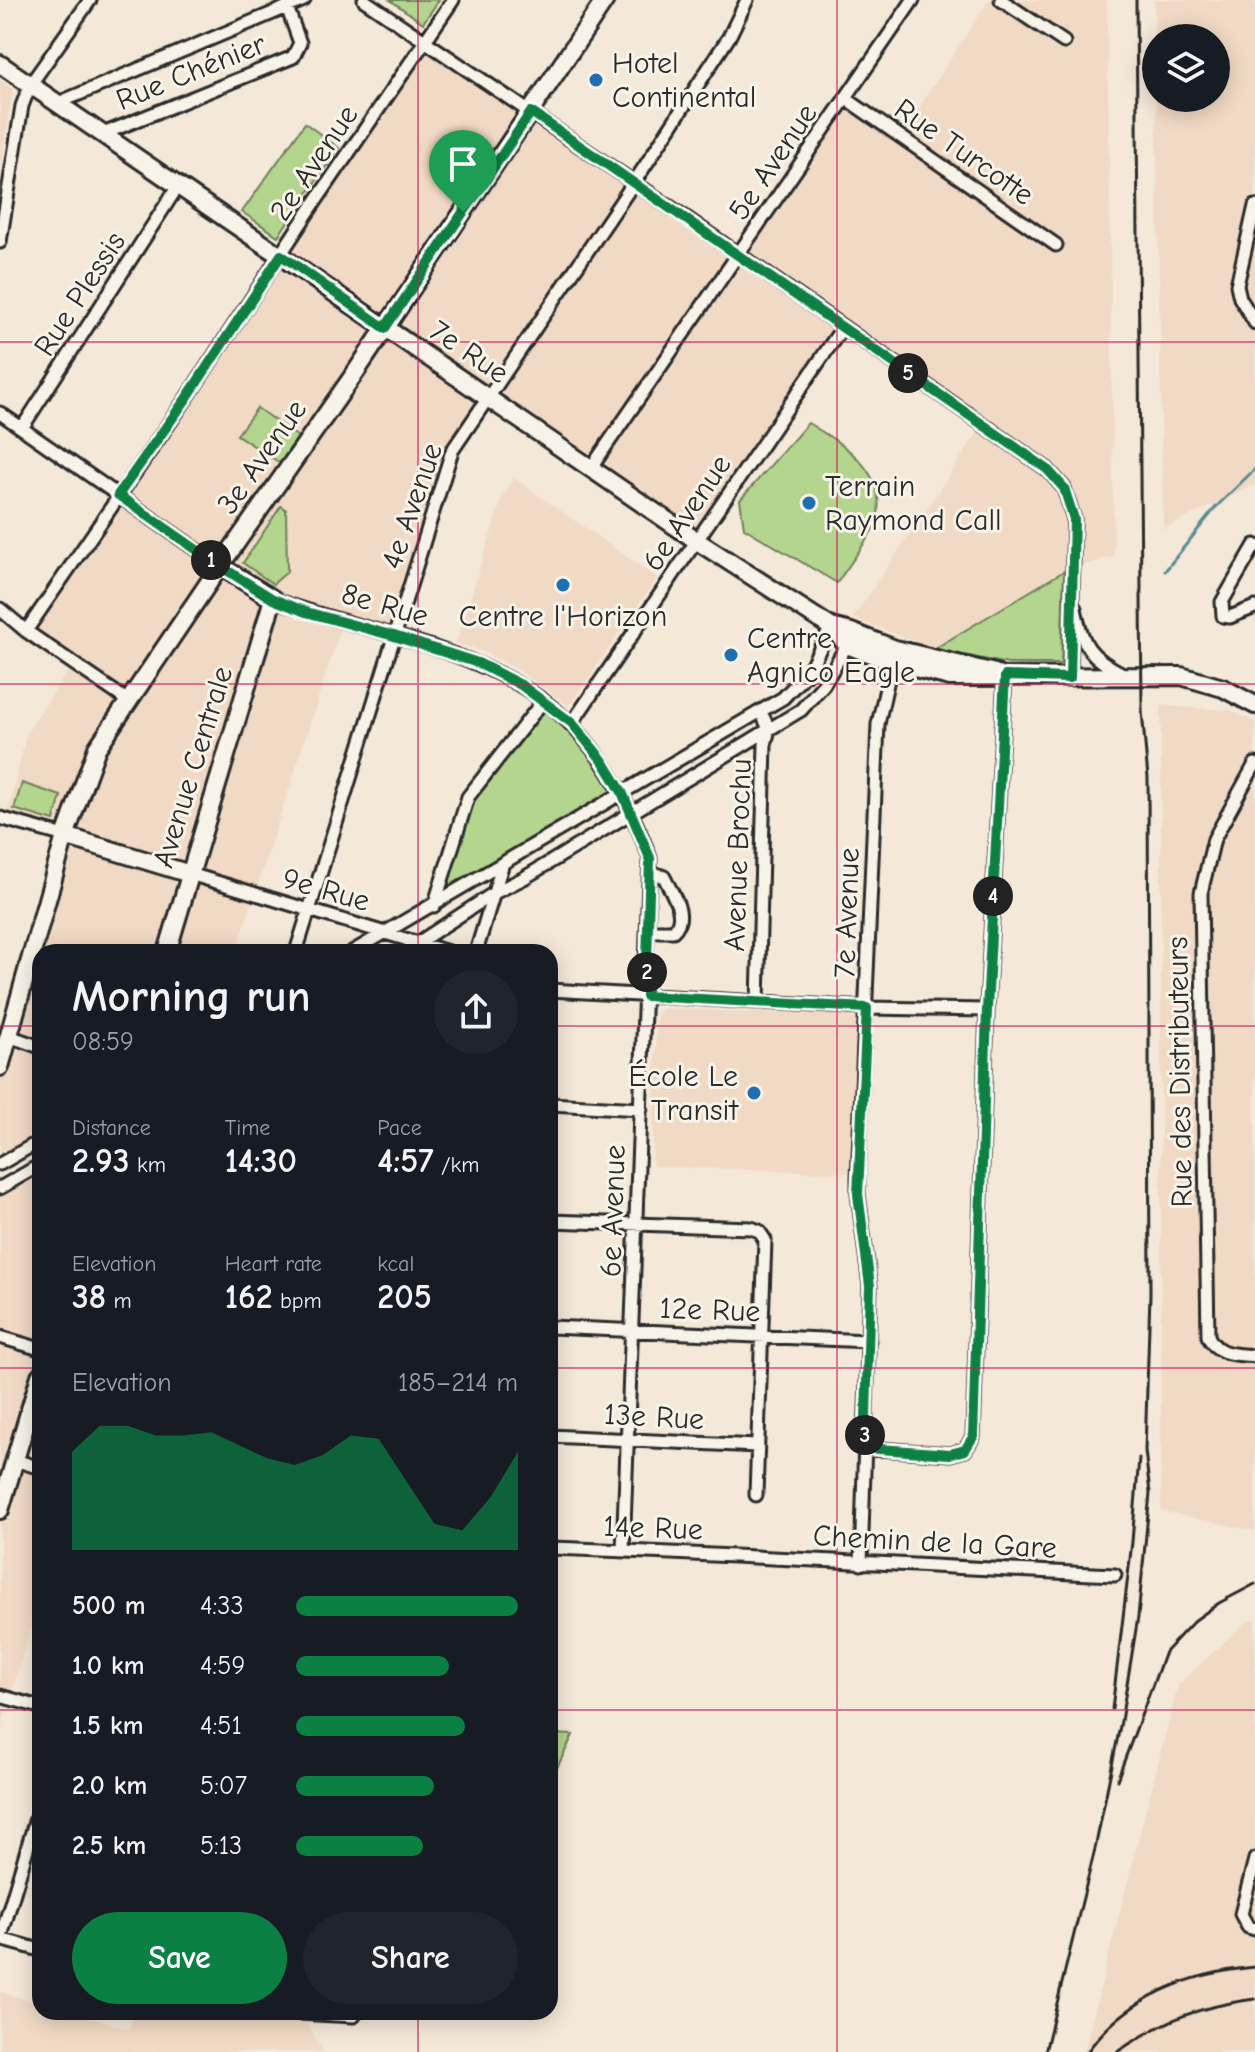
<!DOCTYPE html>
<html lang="en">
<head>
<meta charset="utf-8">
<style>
	:root { --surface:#171b24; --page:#20242c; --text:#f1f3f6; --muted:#9ea1a6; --accent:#0b8043 }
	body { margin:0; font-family:"Comic Neue",sans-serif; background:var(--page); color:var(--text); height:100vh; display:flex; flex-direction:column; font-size:30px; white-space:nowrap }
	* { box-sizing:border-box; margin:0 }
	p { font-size:26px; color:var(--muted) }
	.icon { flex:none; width:44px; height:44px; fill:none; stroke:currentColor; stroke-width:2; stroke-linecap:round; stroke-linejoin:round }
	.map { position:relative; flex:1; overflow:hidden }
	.side { position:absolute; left:32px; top:944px; width:526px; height:1076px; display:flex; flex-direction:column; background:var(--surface); border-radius:24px; box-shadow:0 4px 20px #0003 }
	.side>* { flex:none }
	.fabs { position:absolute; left:1142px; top:24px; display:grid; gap:16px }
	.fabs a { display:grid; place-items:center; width:88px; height:88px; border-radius:50%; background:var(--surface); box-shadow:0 4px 20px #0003; font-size:40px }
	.pin { position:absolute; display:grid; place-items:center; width:68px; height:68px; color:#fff; margin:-82px -34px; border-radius:50% 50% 50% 0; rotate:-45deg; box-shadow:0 0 8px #0007 }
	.pin .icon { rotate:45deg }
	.km { position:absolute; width:40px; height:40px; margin:-20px; border-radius:50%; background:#222; color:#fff; font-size:22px; line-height:40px; text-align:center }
	.round { display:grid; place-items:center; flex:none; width:84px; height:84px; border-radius:42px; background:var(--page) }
	.headline { display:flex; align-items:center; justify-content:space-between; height:136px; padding:0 40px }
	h1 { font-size:44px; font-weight:700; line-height:60px }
	.metrics { display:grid; grid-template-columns:repeat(3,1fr); gap:12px; height:136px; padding:8px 40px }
	.metrics div { display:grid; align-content:center }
	.metrics b { font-size:34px; font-weight:700 }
	.metrics small { font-size:22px; font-weight:400 }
	.metrics p { font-size:22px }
	.chart { height:224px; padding:16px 40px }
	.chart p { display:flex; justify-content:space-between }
	.chart svg { width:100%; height:144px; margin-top:8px; fill:var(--accent); opacity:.7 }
	.action { display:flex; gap:16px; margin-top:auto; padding:16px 40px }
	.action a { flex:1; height:92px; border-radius:48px; background:var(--accent); color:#fff; font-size:32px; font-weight:700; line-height:92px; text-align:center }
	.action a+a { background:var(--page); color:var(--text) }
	ul { padding:0 40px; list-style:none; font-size:26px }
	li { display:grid; grid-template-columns:128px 96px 1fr; align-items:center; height:60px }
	li i { height:20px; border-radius:10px; background:var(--accent) }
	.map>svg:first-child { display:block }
</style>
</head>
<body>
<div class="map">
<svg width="1255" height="2052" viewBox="0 0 1255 2052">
	<rect width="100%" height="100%" fill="#f4e8d8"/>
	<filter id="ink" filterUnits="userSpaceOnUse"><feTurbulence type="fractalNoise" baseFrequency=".0125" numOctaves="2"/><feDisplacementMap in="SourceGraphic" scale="16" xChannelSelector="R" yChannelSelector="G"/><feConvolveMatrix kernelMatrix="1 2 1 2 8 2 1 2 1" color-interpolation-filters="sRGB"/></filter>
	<g filter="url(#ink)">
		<path fill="#f1dac5" d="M989 0H1107L1114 556 1064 571 934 649 853 618 981 428 842 327 695 537 487 390 443 458 388 630 344 618 236 952H40V1133L0 1156V1072L69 838 7 815 27 732 68 671 15 635 425 30 739 253 845 97 899 138Z
			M1154 0H1255V485L1163 529 1156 98H1216V38H1156V98Z
			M0 80 13 89 0 171Z
			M514 478 657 578 569 706 518 670 485 652 456 643 502 498Z
			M1161 706 1230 710 1255 722V1531L1161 1511Z
			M662 1009 851 1015 856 1021 850 1173 652 1166 657 1014Z
			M40 1172V1595L0 1732V1196Z
			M1255 1619V2052H1084L1178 1685 1246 1622Z
			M0 1992 40 2003V2012H70L129 2029 135 2012H226L244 2019 301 2014 324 2052H0Z"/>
		<path fill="#b3d58e" stroke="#6f805c" stroke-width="2" d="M390 0H439L423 23Z
			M305 123 339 148 278 236 242 212Z
			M257 408 298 437 280 463 237 435Z
			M808 423C842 444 888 470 877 519 874 533 846 569 837 583L744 528 740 500Z
			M281 506 286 510 287 572 273 584 243 563Z
			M1064 571 1061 664H1008L934 649Z
			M543 701 572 723 622 792 434 906 468 797Z
			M22 783 61 796 54 821 14 809Z
			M550 1734 573 1735 550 1782Z"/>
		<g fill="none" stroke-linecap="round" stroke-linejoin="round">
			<path stroke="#5b8c92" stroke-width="3" d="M1165 571 1216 507 1255 469"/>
			<defs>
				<path id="street" d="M364 0 685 217 1047 469 1064 488 1074 519 1070 678
					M1001 0 1064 42
					M845 98 1056 245
					M58 103 304 0
					M103 134 293 57 300 43 287 7
					M1255 206 1237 285 1240 298 1255 323
					M0 242 22 106 30 85 90 0
					M0 413 220 566
					M22 428 178 186
					M591 468 913 0
					M1255 545 1222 602 1223 616 1230 617 1255 607
					M273 599C313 614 354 624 396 636 535 676 598 720 650 858L623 1551
					M1075 608C1082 645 1089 657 1123 674
					M0 609 26 631 128 701
					M26 631 188 396 307 214 453 0
					M572 723 842 328
					M1255 764 1214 839 1201 893 1208 1336C1217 1356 1235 1354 1255 1356
					M0 818 65 836
					M190 874 448 952
					M434 906 468 797 543 701
					M649 931H673C689 916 672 894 664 877L651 872
					M296 952 452 451 643 169 729 37 747 0
					M352 952 783 698 808 672 831 627
					M404 952 494 893 524 878 801 710 824 684 847 645
					M476 952 502 866
					M550 990 867 1008 987 1010
					M758 1002 765 745 769 729 761 712
					M9 1036 40 1047
					M550 1104 641 1109
					M0 1164 40 1141
					M0 1188 40 1165
					M550 1221 751 1228 759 1231 765 1240 756 1495
					M550 1327 869 1341
					M0 1337 40 1349
					M550 1436 757 1446
					M865 1448 950 1454 965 1450 973 1437 987 1010 1005 676
					M15 1460 40 1468
					M550 1548C738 1555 927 1566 1115 1575
					M861 1564 870 1286 858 1194V1178L878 724 893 657
					M0 1696 40 1707
					M1255 1859 1241 1914 1248 1927 1255 1929
					M0 1939 40 1950
					M0 1940 40 1805
					M279 2012 354 2016"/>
				<path id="secondary" d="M0 64 697 541 831 627 847 645 892 662 950 677 1181 676 1223 688 1255 705
					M831 627 851 632 895 649 995 673
					M65 836 190 874
					M167 952 273 599 220 566
					M0 1067 65 836 97 748 220 566 355 373 605 0
					M0 1510 40 1376"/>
			</defs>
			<use href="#street" stroke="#2b2b2b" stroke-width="17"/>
			<use href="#secondary" stroke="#2b2b2b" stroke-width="22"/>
			<use href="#street" stroke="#f7f3e8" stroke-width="11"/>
			<use href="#secondary" stroke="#f7f3e8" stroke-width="16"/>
			<path stroke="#2b2b2b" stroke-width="3" d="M1112 1709 1132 1542 1139 1458
				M1117 1780 1165 1652 1194 1621 1219 1603 1255 1584
				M1045 2052 1095 1849 1121 1721 1138 1617 1150 1493 1145 1451 1150 1294 1148 778 1142 711 1136 0
				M1087 2052C1127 1997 1189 1973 1255 1967
				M1117 2052C1166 2019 1197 2007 1255 1999"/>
		</g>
	</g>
	<g fill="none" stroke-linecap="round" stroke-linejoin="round" filter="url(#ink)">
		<defs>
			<path id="route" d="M531 112 1047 469 1064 488 1074 519 1070 678 1005 676 987 1010 973 1437 965 1450 950 1454 865 1448 870 1286 858 1194 867 1008 646 996 650 858 622 792 603 761 572 723 521 685 478 663 394 636 306 612 273 599 220 566 118 495 188 396 281 255 385 328Z"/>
		</defs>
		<use href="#route" stroke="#fff" stroke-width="16"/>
		<use href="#route" stroke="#0b8043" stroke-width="10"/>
	</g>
	<path fill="none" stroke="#c2185b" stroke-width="2" stroke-opacity="0.55" d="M418 0V952M837 0V2052M0 342H1255M0 684H1255M0 1026H40M550 1026H1255M0 1368H40M550 1368H1255M0 1710H40M550 1710H1255M418 2012V2052"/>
	<g fill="#1f6fb2" stroke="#f7f3e8" stroke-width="3">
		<circle cx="596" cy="80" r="8"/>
		<circle cx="809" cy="503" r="8"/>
		<circle cx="563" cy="585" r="8"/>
		<circle cx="731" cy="655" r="8"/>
		<circle cx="754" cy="1093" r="8"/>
	</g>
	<g text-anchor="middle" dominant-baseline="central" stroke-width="6" stroke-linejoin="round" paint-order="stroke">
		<g font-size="30" fill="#2b2b2b" stroke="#f7f3e8" text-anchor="start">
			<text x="612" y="63">Hotel<tspan x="612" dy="34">Continental</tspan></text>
			<text x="825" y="486">Terrain<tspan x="825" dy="34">Raymond Call</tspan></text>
			<text x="563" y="616" text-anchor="middle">Centre l'Horizon</text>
			<text x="747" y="638">Centre<tspan x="747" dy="34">Agnico Eagle</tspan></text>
			<text x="738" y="1076" text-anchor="end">École Le<tspan x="738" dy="34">Transit</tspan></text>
		</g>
		<g font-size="30" fill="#2b2b2b" stroke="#f7f3e8">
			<text transform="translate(191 72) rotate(-22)">Rue Chénier</text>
			<text transform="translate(964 152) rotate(35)">Rue Turcotte</text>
			<text transform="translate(773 162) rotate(-56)">5e Avenue</text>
			<text transform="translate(314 163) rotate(-56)">2e Avenue</text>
			<text transform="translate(80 294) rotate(-57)">Rue Plessis</text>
			<text transform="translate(469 352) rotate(34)">7e Rue</text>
			<text transform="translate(262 457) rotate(-55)">3e Avenue</text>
			<text transform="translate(412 506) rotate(-71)">4e Avenue</text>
			<text transform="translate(687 513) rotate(-56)">6e Avenue</text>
			<text transform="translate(385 605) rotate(16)">8e Rue</text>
			<text transform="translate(193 767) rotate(-73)">Avenue Centrale</text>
			<text transform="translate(738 855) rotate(-88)">Avenue Brochu</text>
			<text transform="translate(326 890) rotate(16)">9e Rue</text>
			<text transform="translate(847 913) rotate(-88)">7e Avenue</text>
			<text transform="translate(1180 1072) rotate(-91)">Rue des Distributeurs</text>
			<text transform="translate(613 1211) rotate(-88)">6e Avenue</text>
			<text transform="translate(710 1310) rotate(2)">12e Rue</text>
			<text transform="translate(654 1417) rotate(3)">13e Rue</text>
			<text transform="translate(653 1528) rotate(2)">14e Rue</text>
			<text transform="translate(935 1542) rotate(3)">Chemin de la Gare</text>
		</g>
	</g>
</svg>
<div class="fabs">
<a><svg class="icon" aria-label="layers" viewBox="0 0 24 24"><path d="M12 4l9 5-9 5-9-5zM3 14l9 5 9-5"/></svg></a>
</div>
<div class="pin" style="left:463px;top:212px;background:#1e9e55"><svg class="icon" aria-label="arrive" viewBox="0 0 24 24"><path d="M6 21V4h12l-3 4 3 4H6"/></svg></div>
<b class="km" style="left:211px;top:560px">1</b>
<b class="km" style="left:647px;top:972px">2</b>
<b class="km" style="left:865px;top:1435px">3</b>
<b class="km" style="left:993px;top:896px">4</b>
<b class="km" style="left:908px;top:373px">5</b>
<section class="side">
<div class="headline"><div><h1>Morning run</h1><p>08:59</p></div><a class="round"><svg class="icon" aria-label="share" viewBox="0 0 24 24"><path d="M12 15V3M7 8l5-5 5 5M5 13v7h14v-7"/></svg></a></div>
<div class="metrics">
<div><p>Distance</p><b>2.93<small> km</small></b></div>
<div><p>Time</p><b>14:30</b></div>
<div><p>Pace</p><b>4:57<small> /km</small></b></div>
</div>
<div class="metrics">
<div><p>Elevation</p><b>38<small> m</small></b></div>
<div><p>Heart rate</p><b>162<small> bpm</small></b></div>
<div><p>kcal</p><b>205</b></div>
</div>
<div class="chart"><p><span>Elevation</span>185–214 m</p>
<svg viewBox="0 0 160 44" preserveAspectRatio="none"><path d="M0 44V14L10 6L20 6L30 9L40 9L50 8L60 12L70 16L80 18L90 15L100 9L110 10L120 23L130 36L140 38L150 28L160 14V44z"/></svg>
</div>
<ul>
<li><b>500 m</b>4:33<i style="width:100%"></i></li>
<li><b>1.0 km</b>4:59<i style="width:69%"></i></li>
<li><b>1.5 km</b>4:51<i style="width:76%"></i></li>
<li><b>2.0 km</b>5:07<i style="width:62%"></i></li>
<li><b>2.5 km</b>5:13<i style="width:57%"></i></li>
</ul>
<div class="action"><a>Save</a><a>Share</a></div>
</section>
</div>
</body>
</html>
